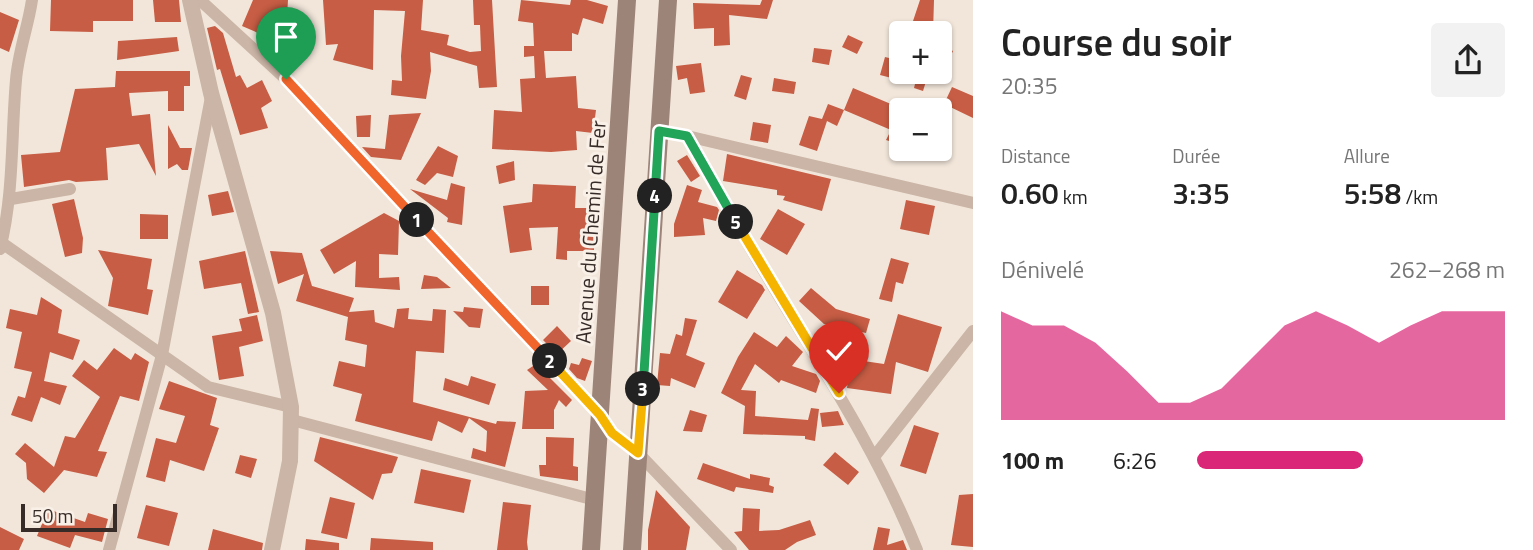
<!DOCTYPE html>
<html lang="fr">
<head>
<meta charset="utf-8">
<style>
	:root { --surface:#fff; --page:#f2f2f2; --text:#222; --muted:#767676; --accent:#db2777 }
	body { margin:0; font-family:"Titillium Web",sans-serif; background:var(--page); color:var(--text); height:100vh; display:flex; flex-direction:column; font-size:26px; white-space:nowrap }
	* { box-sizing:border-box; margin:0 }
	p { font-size:23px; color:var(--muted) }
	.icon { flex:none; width:38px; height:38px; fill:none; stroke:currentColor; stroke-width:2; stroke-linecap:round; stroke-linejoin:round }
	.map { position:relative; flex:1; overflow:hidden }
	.panel { display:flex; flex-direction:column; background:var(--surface); width:560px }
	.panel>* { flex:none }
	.fabs { position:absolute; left:889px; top:21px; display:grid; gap:14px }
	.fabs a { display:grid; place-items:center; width:63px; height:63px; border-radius:7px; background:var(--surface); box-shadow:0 2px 5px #0004; font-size:35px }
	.scale { position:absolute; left:21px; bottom:18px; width:96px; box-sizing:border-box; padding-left:7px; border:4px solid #362b27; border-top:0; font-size:19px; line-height:24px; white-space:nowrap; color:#362b27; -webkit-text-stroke:5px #f9f0e7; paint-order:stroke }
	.pin { position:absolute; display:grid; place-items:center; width:60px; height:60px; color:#fff; margin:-72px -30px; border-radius:50% 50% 50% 0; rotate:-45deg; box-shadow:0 0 7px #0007 }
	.pin .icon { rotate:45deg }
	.km { position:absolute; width:35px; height:35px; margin:-18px; border-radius:50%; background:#222; color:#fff; font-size:19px; line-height:35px; text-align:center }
	.round { display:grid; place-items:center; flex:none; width:74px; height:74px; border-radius:7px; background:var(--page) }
	.overview { display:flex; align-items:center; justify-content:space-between; height:119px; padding:0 28px }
	h1 { font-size:38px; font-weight:600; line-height:52px }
	.figures { display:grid; grid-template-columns:repeat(3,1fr); gap:10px; height:119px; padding:7px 28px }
	.figures div { display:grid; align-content:center }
	.figures b { font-size:30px; font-weight:600 }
	.figures small { font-size:19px; font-weight:400 }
	.figures p { font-size:19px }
	.chart { height:196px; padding:14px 28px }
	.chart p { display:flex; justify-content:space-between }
	.chart svg { width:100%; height:126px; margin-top:7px; fill:var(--accent); opacity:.7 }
	ul { padding:0 28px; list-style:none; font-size:23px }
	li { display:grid; grid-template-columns:112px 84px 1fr; align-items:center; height:52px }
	li i { height:18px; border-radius:9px; background:var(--accent) }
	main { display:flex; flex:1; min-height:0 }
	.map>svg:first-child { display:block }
</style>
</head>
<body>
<main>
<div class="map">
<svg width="973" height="550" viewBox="0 0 973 550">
	<rect width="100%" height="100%" fill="#f2e6da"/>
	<path fill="#c65d44" d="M51 0H133V21H93V32L50 31Z
		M153 0H179L181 22H155Z
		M253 0H288L286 32 308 40 301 59 290 54 293 48 242 26Z
		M323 0H423L421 30 449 35 447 45 470 52 481 51 480 25H474L473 0H492L497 87 479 88 477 66 430 52 431 71 426 99 391 95 392 80 402 81 401 56 405 11 374 10 373 70 333 60 338 44 326 45Z
		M521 0 570 5 571 0H587L608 6 603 24 583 18 578 35 572 33V51H544L546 78 576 76 578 108 596 110 593 133 576 131 577 150 551 152 492 149 494 110 522 112 520 79 535 78 534 56 524 57V46H534L533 23 518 21Z
		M762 0H773L767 19 729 15 730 45 714 46V28L694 29 693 3 760 5Z
		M920 0H934L933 33H909Z
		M0 12 19 20 9 52 0 48Z
		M215 26 223 33 236 77 240 75 247 88 262 80 272 101 261 108 268 128 240 135 220 69 217 70 207 28Z
		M848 35 863 42 857 54 842 47Z
		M177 37 179 51 117 60 118 41Z
		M940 44 953 51 940 80Z
		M814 48 832 50 829 65 812 62Z
		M885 57 901 61V72L928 75 923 91 914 88 915 84 880 75Z
		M701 63 705 92 690 94 687 78 678 80 676 66Z
		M116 71H190V86H184V111H168V91L129 93 132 116 150 114 156 176 139 144 106 148 108 180 76 182 69 180 24 187 21 155 60 152 75 89 115 87Z
		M741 75 752 78 746 100 734 96Z
		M774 78 796 82 794 94 772 91Z
		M952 87 973 96V118L944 104Z
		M853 88 898 107 897 113 901 105V145L886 140 891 130 844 110Z
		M828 104 844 110 837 126 827 121 817 151 799 145 809 116 822 119Z
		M421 113 401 160 371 157 362 147 385 149 389 115Z
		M371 115 370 137H357L356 116Z
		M753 122 771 125 768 143 750 140Z
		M168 125 180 148H192L188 170H182L177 164 168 169Z
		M438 146 458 156 453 177 437 173 425 185 416 180Z
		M727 154 831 179 822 211 783 200 785 196 777 195V190L723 181Z
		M687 155 700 176 691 182 677 161Z
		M514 161 515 180 499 184 496 166Z
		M451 183 465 187 462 225 447 222 448 218 410 189 447 200Z
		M533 184 576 186 575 208H594V251H567V260L556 259 558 227 529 228 532 250 510 253 503 206 532 202Z
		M687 185 702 190 698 202 717 207 719 210 716 221 703 218 705 235 674 237V224Z
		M228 191 234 212 212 216 208 195Z
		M74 199 83 238 82 253 65 257 52 204Z
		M906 200 935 206 929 235 900 229Z
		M778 209 805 224 787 255 760 239Z
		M384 213 399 221 398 255 379 254V278L399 277 400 290 355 287 356 261 334 274 320 250Z
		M140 214 168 215V239H140Z
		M98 250 152 259 147 289 153 290 148 315 108 306 113 278Z
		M245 251 259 312 248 314 241 283 204 289 199 261Z
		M270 251 302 253 312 286 354 298 349 312 374 310 375 322 394 328 397 309 409 308 408 319 432 321 433 309 446 310 444 353 416 351 413 402 496 424 497 421 516 422 505 467 471 458 473 448 486 452 487 431 469 418 462 433 438 421 432 441 355 421 362 394 333 386 339 361 365 367 367 345 345 340 348 317 296 301 304 274 278 284Z
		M891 258 909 263 903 284 896 282 892 302 879 299Z
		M737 270 762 285 765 290 747 319 718 302Z
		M424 275 437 277 451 288 421 289Z
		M531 286H549V305H531Z
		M811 288 836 309 870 319 866 333 824 324 799 301Z
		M41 297 62 310 58 333 80 340 73 360 50 352 44 381 67 386 60 405 41 397 32 422 11 415 18 396 25 398 32 372 14 368 22 332 6 328 10 309 37 315Z
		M464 307 483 309 480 328 469 327 453 311 463 312Z
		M898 314 942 327 928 372 896 362 891 394 847 388 849 373 855 374 857 360 884 364Z
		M257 315 263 341 239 347 244 376 219 380 212 336 242 331 239 319Z
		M685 318 697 320 686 355 705 363 695 388 671 378 670 386 657 385 660 353 670 354 676 334 682 336Z
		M557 326 571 341 557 354 543 340Z
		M754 332 777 347 786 336 803 352 792 366 816 374 820 381 816 393 781 380 779 383 755 364 741 390 756 391 755 416 808 420 811 408 819 409 815 441 805 439V436L743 434 745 406 721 393 738 357Z
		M114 348 131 360 135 353 149 362 139 401 120 396 98 451 107 452 97 477 64 470 44 493 27 479 26 463 15 454 25 443 54 467 65 436 75 438 100 397 72 376 84 360 97 370Z
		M582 358 592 361 585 381 577 378 569 369 571 363 579 365Z
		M536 364 572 400 566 407 559 400 554 410V429H522L525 391 548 390 527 370Z
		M471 376 496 384 489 405 443 390 445 378 468 386Z
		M169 381 217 398 210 425 219 428 204 471 170 460 165 482 146 477 156 438 176 443 185 416 159 409Z
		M690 410 707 415 702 432 683 431Z
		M838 411 844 425 822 427 820 413Z
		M914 425 939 433 926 474 900 466Z
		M320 437 398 457 392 473 382 474 373 500 314 461Z
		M546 437 574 438 573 466 578 467V481L540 476 539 465H546Z
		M835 452 859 472 848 485 823 465Z
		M240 455 257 459 251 478 235 473Z
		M703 463 750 479V474L770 478 769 485 774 487 773 493 736 487 734 492 697 479Z
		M421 469 471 480 464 513 414 503Z
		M656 490 690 527 686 550H648V530Z
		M973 494V547L951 545 959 495Z
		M330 497 355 503 347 539 321 533Z
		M503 502 531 505 527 542 528 550H497Z
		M146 505 178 513 169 546 137 538Z
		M743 508 760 509 759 531 779 530 810 520 816 535 797 542 785 550H749L734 532 742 531Z
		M48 509 85 522 88 513 108 519 102 542 75 535 70 548 37 536Z
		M0 527 24 539 19 550H0Z
		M878 527 890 529 887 545 903 540 907 550H873Z
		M213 529 263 543 262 550H208Z
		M371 538 433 542V550H370Z
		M306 539 339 543V550H305Z"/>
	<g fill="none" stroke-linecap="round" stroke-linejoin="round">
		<path stroke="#cab5a6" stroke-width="12" d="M200 0 286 79 600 415 612 433 638 453 731 550
			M659 131 687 136C711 177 734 220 758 261 814 356 876 447 917 550
			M687 136 973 203
			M11 199 70 189
			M2 243 208 387 291 407
			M0 249C14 194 11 137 16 80 18 53 28 27 32 0
			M292 420 595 500
			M874 457 973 331
			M109 550 162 355 211 97"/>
		<path stroke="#cab5a6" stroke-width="16" d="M190 0 211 93 273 313 291 407 290 461 272 550"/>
		<path stroke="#9d8478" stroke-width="18" d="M591 550 627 0
			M632 550 668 0"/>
	</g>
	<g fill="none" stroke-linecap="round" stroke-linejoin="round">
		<defs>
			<path id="split-1" d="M286 79 417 220"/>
			<path id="split-2" d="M417 220 550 361"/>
			<path id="split-3" d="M550 361 600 415 612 433 638 453 643 389"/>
			<path id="split-4" d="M643 389 655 196"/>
			<path id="split-5" d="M655 196 659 131 687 136 736 222"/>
			<path id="split-6" d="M736 222 839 393"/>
		</defs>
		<use href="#split-1" stroke="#fff" stroke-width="14"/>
		<use href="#split-2" stroke="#fff" stroke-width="14"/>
		<use href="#split-3" stroke="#fff" stroke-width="14"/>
		<use href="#split-4" stroke="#fff" stroke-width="14"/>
		<use href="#split-5" stroke="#fff" stroke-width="14"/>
		<use href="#split-6" stroke="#fff" stroke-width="14"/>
		<use href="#split-1" stroke="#f0652b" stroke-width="9"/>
		<use href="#split-2" stroke="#f0652b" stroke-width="9"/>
		<use href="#split-3" stroke="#f5b400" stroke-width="9"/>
		<use href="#split-4" stroke="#22a559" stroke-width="9"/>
		<use href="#split-5" stroke="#22a559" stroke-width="9"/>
		<use href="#split-6" stroke="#f5b400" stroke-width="9"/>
	</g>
	<g text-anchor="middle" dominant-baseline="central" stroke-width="6" stroke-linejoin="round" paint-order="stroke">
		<g font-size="21" fill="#362b27" stroke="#f9f0e7">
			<text transform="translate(590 232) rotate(-86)">Avenue du Chemin de Fer</text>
		</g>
	</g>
</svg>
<div class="fabs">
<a>+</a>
<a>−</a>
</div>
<div class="scale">50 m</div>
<div class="pin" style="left:286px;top:79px;background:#1e9e55"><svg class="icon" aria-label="arrive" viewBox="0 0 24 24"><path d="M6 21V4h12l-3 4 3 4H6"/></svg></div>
<div class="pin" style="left:839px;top:393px;background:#d93025"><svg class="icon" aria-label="check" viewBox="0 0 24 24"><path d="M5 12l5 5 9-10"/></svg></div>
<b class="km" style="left:417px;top:220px">1</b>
<b class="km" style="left:550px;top:361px">2</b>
<b class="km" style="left:643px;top:389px">3</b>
<b class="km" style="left:655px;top:196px">4</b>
<b class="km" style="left:736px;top:222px">5</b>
</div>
<section class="panel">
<div class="overview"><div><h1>Course du soir</h1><p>20:35</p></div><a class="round"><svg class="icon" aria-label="share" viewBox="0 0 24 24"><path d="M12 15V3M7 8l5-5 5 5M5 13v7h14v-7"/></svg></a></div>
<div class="figures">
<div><p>Distance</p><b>0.60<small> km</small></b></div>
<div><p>Durée</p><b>3:35</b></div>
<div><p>Allure</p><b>5:58<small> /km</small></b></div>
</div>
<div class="chart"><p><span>Dénivelé</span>262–268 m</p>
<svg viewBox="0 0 160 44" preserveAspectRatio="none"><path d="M0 44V6L10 11L20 11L30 17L40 27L50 38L60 38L70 33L80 22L90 11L100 6L110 11L120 17L130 11L140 6L150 6L160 6V44z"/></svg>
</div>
<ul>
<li><b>100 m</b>6:26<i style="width:54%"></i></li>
</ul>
</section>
</main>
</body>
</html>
